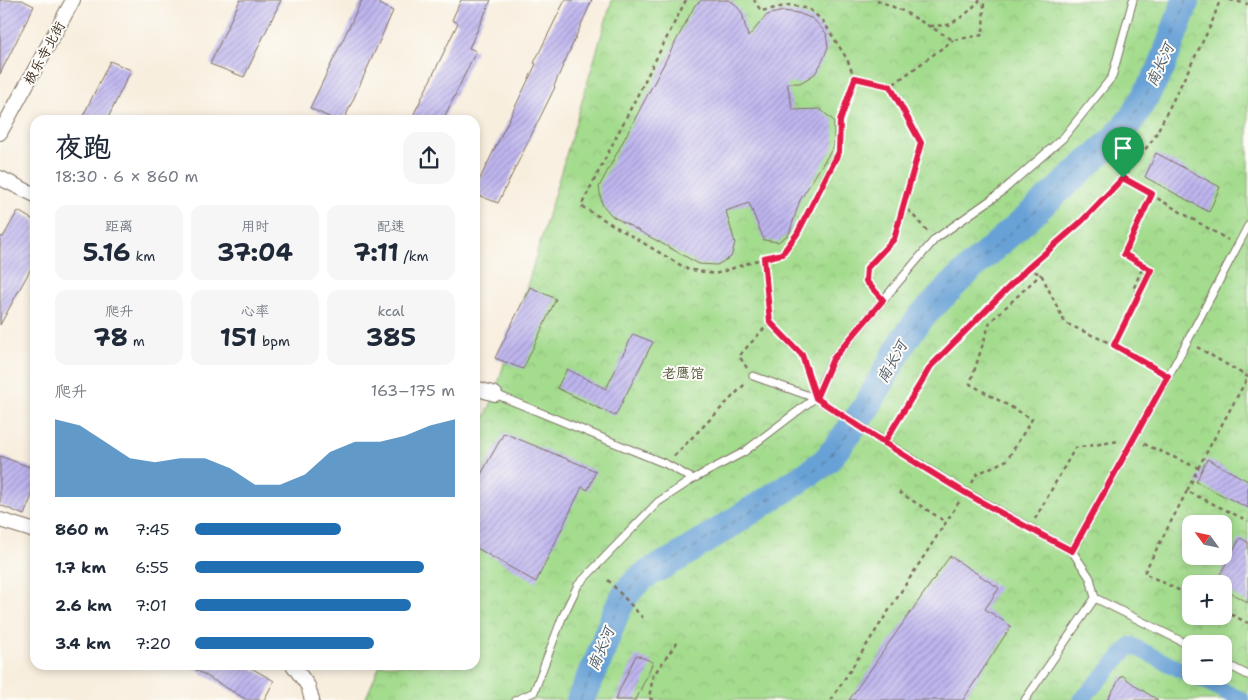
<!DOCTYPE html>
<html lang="zh">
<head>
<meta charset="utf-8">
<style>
	:root { --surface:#fff; --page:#f6f6f7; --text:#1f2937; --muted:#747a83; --accent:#1f6fb2 }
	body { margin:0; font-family:"Shantell Sans","LXGW WenKai TC",sans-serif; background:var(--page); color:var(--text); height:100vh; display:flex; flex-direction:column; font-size:19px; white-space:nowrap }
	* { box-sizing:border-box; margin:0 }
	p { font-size:16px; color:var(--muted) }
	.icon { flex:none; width:28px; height:28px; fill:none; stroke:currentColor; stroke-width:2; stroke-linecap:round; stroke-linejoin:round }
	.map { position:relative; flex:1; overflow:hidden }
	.panel { position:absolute; left:30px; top:115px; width:450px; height:555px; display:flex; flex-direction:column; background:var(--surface); border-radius:15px; box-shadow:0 2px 8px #0003 }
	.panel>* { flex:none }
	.needle { width:32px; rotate:303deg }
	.tools { position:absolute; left:1182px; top:515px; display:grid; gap:10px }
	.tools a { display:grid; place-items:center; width:50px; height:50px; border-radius:10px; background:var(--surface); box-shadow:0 2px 8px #0003; font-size:25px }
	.pin { position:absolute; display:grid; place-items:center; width:42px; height:42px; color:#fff; margin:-51px -21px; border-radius:50% 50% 50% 0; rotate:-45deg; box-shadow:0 0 5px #0007 }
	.pin .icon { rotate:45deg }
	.round { display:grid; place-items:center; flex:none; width:52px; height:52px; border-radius:15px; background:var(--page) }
	.summary { display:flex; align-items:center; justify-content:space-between; height:85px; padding:0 25px }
	h1 { font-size:28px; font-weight:700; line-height:38px }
	.figures { display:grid; grid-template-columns:repeat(3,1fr); gap:8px; height:85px; padding:5px 25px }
	.figures div { display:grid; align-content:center; border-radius:12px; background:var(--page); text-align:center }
	.figures b { font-size:25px; font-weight:700 }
	.figures small { font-size:14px; font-weight:400 }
	.figures p { font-size:14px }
	.chart { height:140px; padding:10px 25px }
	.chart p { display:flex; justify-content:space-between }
	.chart svg { width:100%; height:90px; margin-top:5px; fill:var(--accent); opacity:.7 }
	ul { padding:0 25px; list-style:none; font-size:16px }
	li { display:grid; grid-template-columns:80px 60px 1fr; align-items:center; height:38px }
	li i { height:12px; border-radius:6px; background:var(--accent) }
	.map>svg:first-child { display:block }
</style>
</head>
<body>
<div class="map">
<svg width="1248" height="700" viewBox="0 0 1248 700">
	<defs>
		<pattern id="park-crowns" width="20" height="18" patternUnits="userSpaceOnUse" patternTransform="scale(1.25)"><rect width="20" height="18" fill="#a4dc8e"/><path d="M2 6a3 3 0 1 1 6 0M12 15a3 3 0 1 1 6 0" fill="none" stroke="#8ebd7a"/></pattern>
		<pattern id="building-hatch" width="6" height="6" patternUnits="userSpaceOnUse" patternTransform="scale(1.25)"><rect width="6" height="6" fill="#bfb6ef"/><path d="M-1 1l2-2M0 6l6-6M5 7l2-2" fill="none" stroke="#9c94c1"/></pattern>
	</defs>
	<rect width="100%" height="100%" fill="#fdfcf7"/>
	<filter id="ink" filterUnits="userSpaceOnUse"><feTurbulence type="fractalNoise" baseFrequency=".02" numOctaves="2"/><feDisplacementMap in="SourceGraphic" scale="10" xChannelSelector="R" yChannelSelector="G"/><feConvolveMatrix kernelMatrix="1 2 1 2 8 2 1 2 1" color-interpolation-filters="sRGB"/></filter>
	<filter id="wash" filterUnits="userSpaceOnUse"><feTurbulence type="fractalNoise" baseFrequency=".0096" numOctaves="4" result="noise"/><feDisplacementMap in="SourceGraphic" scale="20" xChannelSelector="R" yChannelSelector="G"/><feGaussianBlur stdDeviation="1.12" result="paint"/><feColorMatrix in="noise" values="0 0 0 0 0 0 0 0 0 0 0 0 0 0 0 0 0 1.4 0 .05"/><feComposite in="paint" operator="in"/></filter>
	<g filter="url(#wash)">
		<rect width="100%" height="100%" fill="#f8eede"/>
		<path fill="url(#park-crowns)" stroke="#708356" fill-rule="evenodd" d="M612 0H1248V700H365L380 665H475V441L495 394ZM1191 524H1224V556H1191ZM1191 584H1224V616H1191ZM1191 644H1224V676H1191Z"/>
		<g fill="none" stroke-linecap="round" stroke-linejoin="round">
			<path stroke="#67a1d6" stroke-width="16" d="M1194 676 1242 700
				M1081 700 1131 645 1191 675"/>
			<path stroke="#67a1d6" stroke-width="28" d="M580 700C586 686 594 672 599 658 609 632 617 597 640 579 651 570 664 565 677 558L807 475 826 461 839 445 867 406 906 337 922 316 962 276 1115 139 1133 117 1161 69 1186 0"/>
			<path stroke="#4d5a68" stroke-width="1" stroke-dasharray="6 5" stroke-linecap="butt" d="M856 421 882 382 906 337 922 316 962 276 1115 139 1133 117 1161 69 1186 0
				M580 700C586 686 594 672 599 658 609 632 617 597 640 579 651 570 664 565 677 558L807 475 826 461 854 425"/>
		</g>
		<g id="blocks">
			<path fill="url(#building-hatch)" d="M0 0H22L34 6 0 74Z
				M240 0H281L244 77 210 64Z
				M362 0H373L393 11 344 120H335L310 108Z
				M461 0H491L469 48 476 51 443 120H411L458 23 452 20Z
				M565 0H592L554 86 555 87 498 203 475 194V189L536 64 534 63Z
				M702 0H728L734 3 742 13 748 37 767 15 783 11 798 13 813 19 826 33 828 47 823 60 815 74 800 83H787L793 110 820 109 834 121V146L800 200 789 234 778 242 764 240 749 203 726 211 735 243 731 257 717 265 699 264 612 216 602 204 599 187 695 5Z
				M110 61 131 70 107 120H81Z
				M1156 153 1220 187 1209 212 1145 177Z
				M18 211 35 221V261L0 325V237H3Z
				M530 287 556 299 523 369 495 358Z
				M633 334 653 342 615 416 557 388 567 369 606 389Z
				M504 433 596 471 588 490 582 487 536 582 475 547V485Z
				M0 456 35 469V488L24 515 0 505Z
				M1207 459 1248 481V508L1196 482Z
				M1240 538 1248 542V603L1224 589V577L1220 575Z
				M950 556 999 588 985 609 1011 626 963 700H849Z
				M636 655 653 662 636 700H615Z
				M188 665H246L274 681 264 700H247Z
				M1122 675 1137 687 1158 700H1107Z"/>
		</g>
	</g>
	<g filter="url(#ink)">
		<use href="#blocks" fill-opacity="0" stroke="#7d6f61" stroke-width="1"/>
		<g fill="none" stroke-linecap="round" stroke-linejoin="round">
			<defs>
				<path id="lane" d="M753 376 815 398 965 492 1072 551 1090 578 1095 598 1191 646
					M495 394 666 464 693 479 744 452 815 398 833 359 935 239 999 194 1063 138 1112 77 1133 0
					M1072 551 1187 342 1248 226
					M1224 663 1248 675
					M516 700 534 692 562 618 578 585 658 502 693 479
					M1025 700 1095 598"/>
				<path id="street" d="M0 133 73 0
					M0 178 35 195
					M475 388 495 394
					M0 520 35 531
					M293 665 308 686 312 700"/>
			</defs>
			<use href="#lane" stroke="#7d6f61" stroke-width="9"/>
			<use href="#street" stroke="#7d6f61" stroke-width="16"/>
			<path stroke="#7d6f61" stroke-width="2.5" stroke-dasharray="4 4" stroke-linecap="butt" d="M686 0 581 206 687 269 715 274 764 258
				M877 0 903 11 953 40 983 35 984 0
				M1230 0 1248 4
				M930 26 948 25 965 15 980 0
				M855 79 891 86 953 40
				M891 86 921 143 903 204 927 231
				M1123 178 1228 240
				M1027 269 1041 274 1065 323 1114 345 1140 292 1133 290 1143 266 1124 254 1152 194
				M876 292 865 281 867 268 893 239 903 204
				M1140 292 1151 270 1143 266
				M770 322 802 355 810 382
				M1114 345 1158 370
				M1197 347 1248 377
				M747 368 739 356 770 322 764 258 782 254 797 234 839 152 840 121 855 79 847 59 823 21 809 9 790 5 761 11 754 0
				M890 433 931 365 1027 269 1082 221 1123 178 1154 138 1211 25 1220 0
				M1144 444 1198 468 1187 491 1248 521
				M674 456 746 383
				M1198 468 1248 377
				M972 483 977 474 1007 460 1032 419 970 384 990 322 1041 274
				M1187 491 1144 573 1191 596
				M899 492 946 522
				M1035 519 1075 448 1119 441
				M608 580 643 618
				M1224 611 1248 623
				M653 700 649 698 653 676 678 641
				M831 700 959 502"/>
			<use href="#lane" stroke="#fff" stroke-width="7"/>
			<use href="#street" stroke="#fff" stroke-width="14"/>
		</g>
	</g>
	<g fill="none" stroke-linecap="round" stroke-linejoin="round" filter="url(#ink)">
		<defs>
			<path id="route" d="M1123 178 1082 221 1027 269 994 302 931 366 884 443 816 398 802 355 770 322 764 258 782 254 797 234 839 152 840 121 855 78 890 86 921 143 894 239 867 268 866 281 883 300 833 359 816 398C865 430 914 463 964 492 1000 513 1036 532 1072 551L1168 376 1114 345 1151 270 1124 254 1152 194 1123 178"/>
		</defs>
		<use href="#route" stroke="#fff" stroke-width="10"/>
		<use href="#route" stroke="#e11d48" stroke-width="6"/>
	</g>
	<g text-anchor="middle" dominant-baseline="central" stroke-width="4" stroke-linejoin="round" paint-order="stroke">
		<g font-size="14" fill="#3b2a1e" stroke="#fdfcf7">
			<text transform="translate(44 53) rotate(-61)">极乐寺北街</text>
		</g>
		<g font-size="14" fill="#55563a" stroke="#fdfcf7">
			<text x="683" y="373">老鹰馆</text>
		</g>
		<g font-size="15" font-style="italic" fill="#4d5a68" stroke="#fdfcf7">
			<text transform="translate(1160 65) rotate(-65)">南长河</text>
			<text transform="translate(892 362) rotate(-61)">南长河</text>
			<text transform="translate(601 649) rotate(-67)">南长河</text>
		</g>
	</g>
</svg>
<div class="tools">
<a><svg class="needle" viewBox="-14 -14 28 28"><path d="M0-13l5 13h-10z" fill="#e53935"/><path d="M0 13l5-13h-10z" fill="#747a83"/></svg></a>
<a>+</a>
<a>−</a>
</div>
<div class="pin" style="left:1123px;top:178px;background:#1e9e55"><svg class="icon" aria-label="arrive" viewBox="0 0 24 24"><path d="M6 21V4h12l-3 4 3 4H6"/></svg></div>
<section class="panel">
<div class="summary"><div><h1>夜跑</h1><p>18:30 · 6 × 860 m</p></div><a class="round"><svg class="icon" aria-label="share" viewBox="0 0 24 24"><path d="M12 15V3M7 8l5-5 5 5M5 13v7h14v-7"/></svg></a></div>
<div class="figures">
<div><p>距离</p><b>5.16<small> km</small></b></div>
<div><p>用时</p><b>37:04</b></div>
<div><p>配速</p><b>7:11<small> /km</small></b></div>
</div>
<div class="figures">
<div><p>爬升</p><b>78<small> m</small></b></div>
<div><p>心率</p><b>151<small> bpm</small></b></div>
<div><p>kcal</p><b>385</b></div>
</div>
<div class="chart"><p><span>爬升</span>163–175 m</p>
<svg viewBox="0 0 160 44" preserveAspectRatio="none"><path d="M0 44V6L10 9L20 17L30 25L40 27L50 25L60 25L70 30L80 38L90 38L100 33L110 22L120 17L130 17L140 14L150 9L160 6V44z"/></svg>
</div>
<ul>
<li><b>860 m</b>7:45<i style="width:56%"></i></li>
<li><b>1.7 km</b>6:55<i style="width:88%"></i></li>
<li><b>2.6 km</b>7:01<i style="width:83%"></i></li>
<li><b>3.4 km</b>7:20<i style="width:69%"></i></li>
</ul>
</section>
</div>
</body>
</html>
